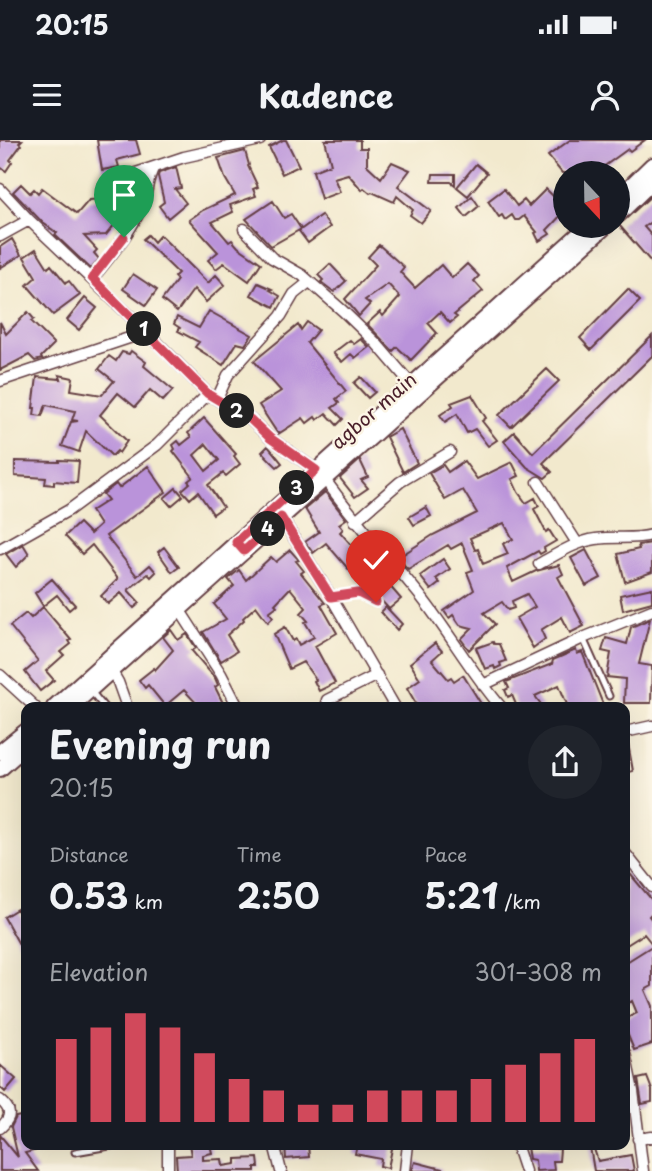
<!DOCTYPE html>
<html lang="en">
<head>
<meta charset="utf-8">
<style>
	:root { --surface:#171b24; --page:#20242c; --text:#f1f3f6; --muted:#9ea1a6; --accent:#d1495b }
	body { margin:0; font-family:"Playpen Sans",sans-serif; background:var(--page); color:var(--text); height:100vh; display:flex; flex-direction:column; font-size:26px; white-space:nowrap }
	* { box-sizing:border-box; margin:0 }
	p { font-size:23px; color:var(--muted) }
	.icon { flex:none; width:38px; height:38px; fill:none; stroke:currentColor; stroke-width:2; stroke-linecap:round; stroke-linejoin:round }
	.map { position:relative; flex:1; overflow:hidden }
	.side { position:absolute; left:21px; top:562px; width:609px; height:448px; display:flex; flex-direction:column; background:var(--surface); border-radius:14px; box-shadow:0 7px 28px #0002 }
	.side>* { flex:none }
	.needle { width:46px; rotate:158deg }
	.fabs { position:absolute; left:553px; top:21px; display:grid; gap:14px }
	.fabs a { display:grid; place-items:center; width:77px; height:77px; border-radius:50%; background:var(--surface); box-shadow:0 7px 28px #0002; font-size:35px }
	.pin { position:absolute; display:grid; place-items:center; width:60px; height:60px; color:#fff; margin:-72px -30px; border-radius:50% 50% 50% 0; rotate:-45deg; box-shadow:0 0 7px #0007 }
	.pin .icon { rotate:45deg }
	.km { position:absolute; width:35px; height:35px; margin:-18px; border-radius:50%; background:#222; color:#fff; font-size:19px; line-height:35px; text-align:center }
	.round { display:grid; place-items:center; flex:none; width:74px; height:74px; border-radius:37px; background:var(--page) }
	.head { display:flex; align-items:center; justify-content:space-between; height:119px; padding:0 28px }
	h1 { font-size:38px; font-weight:700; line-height:52px }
	.figures { display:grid; grid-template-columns:repeat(3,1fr); gap:10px; height:119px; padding:7px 28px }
	.figures div { display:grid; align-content:center }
	.figures b { font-size:35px; font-weight:700 }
	.figures small { font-size:19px; font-weight:400 }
	.figures p { font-size:19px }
	.chart { height:196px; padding:14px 28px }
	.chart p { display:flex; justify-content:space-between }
	.chart svg { width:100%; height:126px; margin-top:7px; stroke:var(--accent); stroke-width:6 }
	.status { display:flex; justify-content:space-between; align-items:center; height:49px; padding:0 35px; background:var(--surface); direction:ltr }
	.status svg { height:19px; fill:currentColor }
	header { display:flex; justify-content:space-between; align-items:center; height:91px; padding:0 28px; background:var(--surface); font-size:32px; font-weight:700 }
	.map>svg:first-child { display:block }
</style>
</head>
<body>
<div class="status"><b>20:15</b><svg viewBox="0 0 49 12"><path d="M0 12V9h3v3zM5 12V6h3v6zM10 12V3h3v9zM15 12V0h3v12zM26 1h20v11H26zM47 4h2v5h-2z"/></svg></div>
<header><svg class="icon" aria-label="menu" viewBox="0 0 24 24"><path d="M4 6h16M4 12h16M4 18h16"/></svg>Kadence<svg class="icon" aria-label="person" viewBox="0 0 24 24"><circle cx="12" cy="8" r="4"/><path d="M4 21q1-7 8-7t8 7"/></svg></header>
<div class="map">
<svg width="652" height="1031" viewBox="0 0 652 1031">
	<rect width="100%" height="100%" fill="#fcf5e5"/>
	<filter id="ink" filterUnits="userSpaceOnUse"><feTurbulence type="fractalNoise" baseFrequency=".0143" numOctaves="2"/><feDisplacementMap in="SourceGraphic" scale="14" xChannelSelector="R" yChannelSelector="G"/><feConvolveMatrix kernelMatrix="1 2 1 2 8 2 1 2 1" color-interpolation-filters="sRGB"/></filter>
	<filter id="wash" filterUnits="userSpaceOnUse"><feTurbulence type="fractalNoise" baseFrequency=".00686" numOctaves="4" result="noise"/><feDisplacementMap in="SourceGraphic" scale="28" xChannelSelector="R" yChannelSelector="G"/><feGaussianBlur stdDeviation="1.57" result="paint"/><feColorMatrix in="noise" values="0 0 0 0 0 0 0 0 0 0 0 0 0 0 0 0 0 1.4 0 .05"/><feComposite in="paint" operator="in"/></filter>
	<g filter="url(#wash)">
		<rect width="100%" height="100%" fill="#f2e9cd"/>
		<g id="blocks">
			<path fill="#ba93da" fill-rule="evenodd" d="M0 0H22L19 3 21 5 10 20 12 22 6 31 0 27Z
				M97 0H136L140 14 117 20 119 27 102 30Z
				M283 0H286L299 26 282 34 269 7Z
				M325 0H360V8H367V25L381 38 392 22 410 30 398 46 431 71 421 83 410 75 413 70 397 56 394 62 372 52 370 53 364 48 362 50 348 34 334 38 340 52 321 59 313 31 331 24Z
				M570 0H645L630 11 628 9 599 30 598 28 590 33H562L548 16Z
				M245 11 249 25 248 26 258 47 253 49 256 56 230 65 233 72 212 82 229 102 232 100 238 107 261 123 249 141 224 123 216 129 208 120 218 112 189 80 203 70 235 55 225 38 218 18Z
				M476 24 487 33 468 56 457 47Z
				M176 27 181 48 175 49 186 63 168 78 159 66 164 62 158 36 159 33Z
				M433 34H455V45L451 42H432Z
				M21 44 30 53 34 49 38 53 42 48 77 74 89 60 104 59 115 69 116 83 106 95 84 96 97 110 94 113 99 119 91 129 55 95 57 93 43 83 13 52Z
				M504 49 517 66 524 60 529 66 546 49 565 68V71L547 90 550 94 539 101 535 93 537 92 524 76 519 80H515L512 75 505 80 502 75 499 77 488 61Z
				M652 55V81L644 87 652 96V123L619 85Z
				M472 56 479 66 466 77 459 68Z
				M273 61 284 78 291 74 301 89 271 106 246 79Z
				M321 75 330 87 308 103 299 91Z
				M148 95 154 102 160 95 208 143 216 135 225 145 206 162 194 149 177 172 162 160 177 140 174 137 178 133 143 99Z
				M12 99 21 115 0 128V107Z
				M379 105 404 127 400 132 415 148 441 125 452 138 467 124 479 136 474 141 483 151 454 175 457 177 450 183 440 172 428 183 437 193 411 220 397 207 393 211 367 184 380 172 383 176 400 157 388 144 365 160 370 164 359 176 345 159 376 125 368 117Z
				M36 109 48 128 51 125 66 143 69 141 80 155 53 175 27 145 36 137 24 117Z
				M330 124 346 141 334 152 321 142 323 140 318 135Z
				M133 134 157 150 146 165 123 149Z
				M258 143 272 149 270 150 280 156 274 167 251 155Z
				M628 149 640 161 591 210 580 198Z
				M85 158 97 168 79 190 67 180Z
				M209 171 252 195 245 205 237 203 223 225 195 207 199 202 178 191 180 188 174 184 177 177 199 188Z
				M28 172 34 179 31 181 54 204 41 217 42 219 35 221 29 215 0 230V182L6 194Z
				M307 182 318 190 307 203 346 251 336 259 339 263 332 268 343 279 337 285 326 273 317 280 315 277 307 283 303 278 278 294 259 265 281 251 254 221 298 185 301 190Z
				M652 196V216L543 323 552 332 545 338 527 327 504 301 514 292 533 313Z
				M361 199 369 207 355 218 351 214 342 222 333 213 350 200 354 204Z
				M131 211 146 222 144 226 173 250 163 261 150 250 135 267 118 253 100 275 127 301 119 313 117 311 112 316 86 291 79 312 62 306 71 282 78 281 72 280 75 271 46 265 42 276 34 275 35 268H33L37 237 61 239 59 235 73 238 71 250 102 255 114 241 99 229 109 216 116 221 122 212 129 214Z
				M547 229 559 241 511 287 499 275Z
				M361 237 375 252 368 258 354 243Z
				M472 255 486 278 482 281 497 300 488 306 475 289 467 293 457 274 445 282 440 275 453 266 451 263Z
				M204 278 236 314 234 316 240 324 226 336 223 333 208 345 223 367 213 374 198 352 190 359 182 350 190 343 188 341 193 337 173 311 175 309 173 305 178 301 181 305 191 297 188 293ZM206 304 219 320 206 331 194 315Z
				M400 289 417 323 403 332 386 297Z
				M268 306 282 323 277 327 262 312Z
				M59 320 79 321 77 343 54 341V345L45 344 46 338 15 336V321L59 322Z
				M360 320 368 337 361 340 368 348 355 357 340 338Z
				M464 321 477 339 512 322 519 336 512 339 518 352 526 363 535 358 539 366 534 369 546 392 549 390 556 401 544 408 545 411 540 414 538 411 507 428 513 442 536 431 559 425 563 434 558 437 584 486 570 493 562 477 541 490 545 499 533 508 516 478 535 467 527 454 512 461 514 468 508 470 502 462 484 473 495 484 469 510 461 499 472 488 460 485 453 475 449 478 444 471 474 450 467 432 473 430 462 403 451 409 448 405 408 429 405 426 399 417 433 395 477 373 463 350 445 360 429 333 443 325 448 332ZM504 383 513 399 503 404 508 414 483 424 478 409 475 410 470 398Z
				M148 326 166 352 106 396 137 436 150 425 156 432 151 437 148 434 128 450 140 463 134 468 121 453 108 464 101 456 118 439 92 405 82 414 65 396 79 383 90 394 100 385 91 371 108 360 103 354 116 344 119 348Z
				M176 348 183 356 171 366 164 358Z
				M325 352 346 379 339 384 343 389 340 392 371 427 357 439 326 403 313 413 305 402 319 392 305 369Z
				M426 367 431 376 414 385 409 377Z
				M652 403V432L625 442 618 414 639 409 638 405Z
				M23 404 29 414 16 427 6 414Z
				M164 407 179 427 172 432 158 412Z
				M290 410 299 420 296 421 304 431 301 433 325 463 321 465 337 493 315 506 335 543 319 551 314 541 316 540 303 522 289 529 274 494 285 487 293 501 296 499 299 505 314 497 305 482 308 481 301 473 306 468 290 448 275 464 277 466 269 472 273 477 268 482 256 466 243 478 244 480 227 495 237 511 221 521 203 492 226 479 214 464 234 446 228 439 239 430 246 440 271 417 276 422Z
				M586 410 601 438 586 446 571 418Z
				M443 419 450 429 436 439 440 443 431 450 420 436Z
				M381 436 401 459 389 469 369 447Z
				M52 439 75 465 69 470 57 455 43 466 35 453Z
				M652 448V462L623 470 620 455Z
				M43 467 71 500 69 501 71 504 61 512 64 515 46 531 54 540 40 551 25 532 38 521 10 486 26 473 31 478Z
				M386 467 402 484 397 490 381 472Z
				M650 479 639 524 652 526 651 563H624L625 539 607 537 611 513 602 511 606 498 627 504 631 487Z
				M171 490 178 500 187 494 196 508 192 511 215 538 218 545 215 547 225 567H200L184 550 165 566 148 545 145 548 139 540 154 528 155 530 173 510 163 497Z
				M493 502 494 504H499L506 521 500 523 501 526 495 529 494 526 485 529 476 508Z
				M435 503 442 511 432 520 448 539 451 537 454 541 463 535 483 567H418L407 548 420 539 410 523Z
				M576 510 577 514 582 512 604 567H568L559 545 535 556 543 567H517L512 555 508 557 505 550 509 548 506 542 552 524 553 520Z
				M625 603H628L633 631 625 633Z
				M625 728 652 760V773L649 776 652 780V804L644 794 625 806Z
				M17 769 26 786V817L4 777Z
				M652 806V846L645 850 652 866V904L634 910 625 888V879L637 873 632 861 625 865V823Z
				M0 925 16 939 5 952 0 947Z
				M647 937 652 950V962L642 964 638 939Z
				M26 975V1004H49V1007L25 1013 38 1031H0V995L18 1017 11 987 16 977Z
				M189 1004H210L212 1013 203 1015V1020L222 1019 223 1026 236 1024V1019L258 1018 259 1027H255V1031H177L176 1016 191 1015Z
				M285 1004H308L309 1017 286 1019Z
				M357 1004H393L388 1028 380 1026 381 1019 355 1014Z
				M593 1006 598 1021 631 1015 634 1031H594L590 1007Z
				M527 1007 560 1009 559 1021H553L554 1030 536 1031 535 1020 529 1019Z
				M415 1022 442 1029 441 1031H412Z"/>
		</g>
	</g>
	<g filter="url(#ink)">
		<use href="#blocks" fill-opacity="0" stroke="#633d43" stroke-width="2"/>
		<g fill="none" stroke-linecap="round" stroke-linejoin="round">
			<defs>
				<path id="lane" d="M331 457 358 453 376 462
					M583 498 609 556
					M90 550 104 567
					M75 1012 121 1004"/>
				<path id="street" d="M133 34 184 17 260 0
					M0 49 29 80 147 192 208 254 250 279 270 298 316 330
					M244 89 272 118 302 135 343 171 376 203 412 245
					M0 96 29 80
					M92 139C110 117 128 95 141 69 148 56 146 40 154 27
					M0 241 147 192
					M217 259 228 235 281 176 294 154 309 142
					M324 338C354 381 390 418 422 458 450 494 472 533 501 567
					M538 342 577 403
					M281 377 331 457 395 567
					M355 381 400 342 450 312
					M0 409 69 370 157 305 208 254
					M539 424C558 414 574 402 596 399 615 396 633 400 652 395
					M179 469 221 534 238 567
					M111 530 118 542 127 567
					M0 535 35 567
					M483 545 583 498 652 470
					M327 560 377 535
					M625 592 652 586
					M625 713 652 747
					M625 913 633 951 643 1031
					M0 960C12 970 12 977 0 988
					M638 999 652 997
					M168 1004V1031
					M274 1004 281 1031
					M516 1004 525 1031
					M405 1031 408 1004"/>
				<path id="secondary" d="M618 58 652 25
					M618 75 652 42
					M54 567 588 86
					M71 567 606 86
					M0 612 26 591
					M0 629 26 606"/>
			</defs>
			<use href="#lane" stroke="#633d43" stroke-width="9"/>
			<use href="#street" stroke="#633d43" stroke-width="13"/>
			<use href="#secondary" stroke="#633d43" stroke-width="18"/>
			<use href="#lane" stroke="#fff" stroke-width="5"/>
			<use href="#street" stroke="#fff" stroke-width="10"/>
			<use href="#secondary" stroke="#fff" stroke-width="14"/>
		</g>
	</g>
	<g fill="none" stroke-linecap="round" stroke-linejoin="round" filter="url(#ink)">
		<defs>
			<path id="route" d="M124 97 92 138 208 254 250 279 270 298 316 330 236 402 244 411 281 377 331 457 358 453 376 462"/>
		</defs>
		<use href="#route" stroke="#fff" stroke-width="14"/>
		<use href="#route" stroke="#d1495b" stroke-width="9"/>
	</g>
	<g text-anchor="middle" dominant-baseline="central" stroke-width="5" stroke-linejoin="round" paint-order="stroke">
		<g font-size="19" fill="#4a1f2b" stroke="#fcf5e5">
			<text transform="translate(373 270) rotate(-41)">agbor main</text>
		</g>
	</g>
</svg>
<div class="fabs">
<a><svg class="needle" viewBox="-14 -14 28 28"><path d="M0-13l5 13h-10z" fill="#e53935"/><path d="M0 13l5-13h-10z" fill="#9ea1a6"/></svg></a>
</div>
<div class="pin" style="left:124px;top:97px;background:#1e9e55"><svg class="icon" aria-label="arrive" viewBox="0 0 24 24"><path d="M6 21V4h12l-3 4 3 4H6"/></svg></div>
<div class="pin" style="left:376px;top:462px;background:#d93025"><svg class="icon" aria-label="check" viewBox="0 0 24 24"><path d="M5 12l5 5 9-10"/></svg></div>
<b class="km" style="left:144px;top:189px">1</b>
<b class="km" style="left:237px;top:271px">2</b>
<b class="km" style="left:297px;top:348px">3</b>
<b class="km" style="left:268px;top:389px">4</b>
<section class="side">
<div class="head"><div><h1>Evening run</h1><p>20:15</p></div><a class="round"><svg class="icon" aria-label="share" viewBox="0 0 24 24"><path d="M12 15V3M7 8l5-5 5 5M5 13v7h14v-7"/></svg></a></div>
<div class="figures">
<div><p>Distance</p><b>0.53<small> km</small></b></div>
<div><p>Time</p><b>2:50</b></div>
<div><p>Pace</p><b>5:21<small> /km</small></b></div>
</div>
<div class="chart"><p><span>Elevation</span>301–308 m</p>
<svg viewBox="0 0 160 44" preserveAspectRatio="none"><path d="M5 44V15M15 44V11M25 44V6M35 44V11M45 44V20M55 44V29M65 44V33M75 44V38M85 44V38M95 44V33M105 44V33M115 44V33M125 44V29M135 44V24M145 44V20M155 44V15"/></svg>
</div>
</section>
</div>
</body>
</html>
